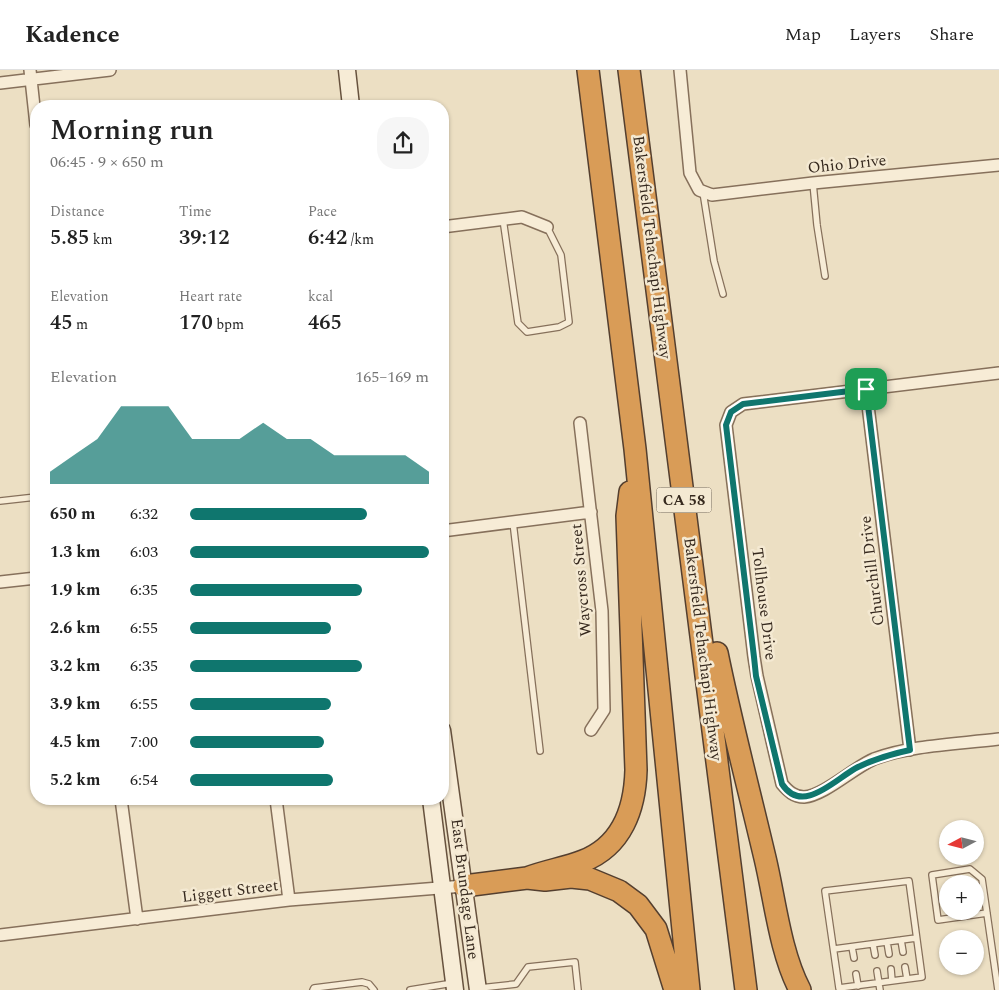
<!DOCTYPE html>
<html lang="en">
<head>
<meta charset="utf-8">
<style>
	:root { --surface:#fff; --page:#f6f6f6; --text:#222; --muted:#767676; --line:#e0e0e0; --accent:#0f766e }
	body { margin:0; font-family:Spectral,serif; background:var(--page); color:var(--text); height:100vh; display:flex; flex-direction:column; font-size:19px; white-space:nowrap }
	* { box-sizing:border-box; margin:0 }
	p { font-size:16px; color:var(--muted) }
	.icon { flex:none; width:28px; height:28px; fill:none; stroke:currentColor; stroke-width:2; stroke-linecap:round; stroke-linejoin:round }
	.map { position:relative; flex:1; overflow:hidden }
	.panel { position:absolute; left:30px; top:30px; width:419px; height:705px; display:flex; flex-direction:column; background:var(--surface); border-radius:20px; box-shadow:0 1px 4px #0004 }
	.panel>* { flex:none }
	.needle { width:32px; rotate:263deg }
	.buttons { position:absolute; left:939px; top:750px; display:grid; gap:10px }
	.buttons a { display:grid; place-items:center; width:45px; height:45px; border-radius:50%; background:var(--surface); box-shadow:0 1px 4px #0004; font-size:25px }
	.pin { position:absolute; display:grid; place-items:center; width:42px; height:42px; color:#fff; margin:-21px; border-radius:10px; box-shadow:0 2px 8px #0006 }
	.round { display:grid; place-items:center; flex:none; width:52px; height:52px; border-radius:20px; background:var(--page) }
	.head { display:flex; align-items:center; justify-content:space-between; height:85px; padding:0 20px }
	h1 { font-size:28px; font-weight:600; line-height:38px }
	.figures { display:grid; grid-template-columns:repeat(3,1fr); gap:8px; height:85px; padding:5px 20px }
	.figures div { display:grid; align-content:center }
	.figures b { font-size:21px; font-weight:600 }
	.figures small { font-size:14px; font-weight:400 }
	.figures p { font-size:14px }
	.chart { height:140px; padding:10px 20px }
	.chart p { display:flex; justify-content:space-between }
	.chart svg { width:100%; height:90px; margin-top:5px; fill:var(--accent); opacity:.7 }
	ul { padding:0 20px; list-style:none; font-size:16px }
	li { display:grid; grid-template-columns:80px 60px 1fr; align-items:center; height:38px }
	li i { height:12px; border-radius:6px; background:var(--accent) }
	header { display:flex; align-items:center; gap:30px; box-sizing:border-box; height:70px; padding:0 25px; background:var(--surface); border-bottom:1px solid var(--line) }
	header strong { font-size:24px }
	nav { display:flex; gap:28px; margin-inline-start:auto; font-size:18px }
	.map>svg:first-child { display:block }
</style>
</head>
<body>
<header>
<strong>Kadence</strong>
<nav><a>Map</a><a>Layers</a><a>Share</a></nav>
</header>
<div class="map">
<svg width="999" height="920" viewBox="0 0 999 920">
	<rect width="100%" height="100%" fill="#ecdfc3"/>
	<g fill="none" stroke-linecap="round" stroke-linejoin="round">
		<defs>
			<path id="lane" d="M813 113 817 155 825 206
				M703 122 714 191 723 224
				M503 149 518 253 527 262 559 257 569 252 561 185 547 157
				M0 431 36 427
				M513 452 540 681
				M909 811 922 907 839 918 825 821Z
				M987 843 938 850 932 805 970 799 982 809 998 920
				M901 870 903 882
				M887 872 889 884
				M873 874 875 885
				M852 877 854 888
				M834 879 916 868
				M905 897 907 909
				M891 899 892 911
				M877 901 880 920
				M856 904 858 916
				M480 918 516 914 528 897 575 892 578 920
				M313 920 314 918 362 912 369 914 374 920
				M410 920 453 913"/>
			<path id="street" d="M30 0 36 55
				M680 0 690 103 699 120 712 125 813 113 999 95
				M0 13 110 0
				M442 157 522 147 547 157
				M999 303 743 334 731 342 726 355 754 587 757 606 782 714C788 721 794 727 804 727 825 725 853 698 874 689 911 675 960 674 999 669
				M866 319 910 680
				M580 353 602 541 604 640 591 660
				M442 461 591 442
				M0 512 36 508
				M121 729 137 849
				M276 729 289 830
				M0 865 289 830 464 816"/>
			<path id="secondary" d="M347 0 351 36
				M442 660 478 920
				M431 729 455 920"/>
			<path id="highway" d="M588 0 635 379 689 920
				M629 0 746 920
				M717 583C731 652 749 720 765 788 775 830 780 882 800 920
				M527 808C545 801 565 798 583 791 622 776 635 738 636 700L627 446 630 422
				M464 816 527 808 545 810 571 807 590 809 619 821 638 835 656 859 675 920"/>
		</defs>
		<use href="#lane" stroke="#86705b" stroke-width="8"/>
		<use href="#street" stroke="#86705b" stroke-width="14"/>
		<use href="#secondary" stroke="#67523e" stroke-width="19"/>
		<use href="#highway" stroke="#543f2f" stroke-width="24"/>
		<use href="#lane" stroke="#f7ecd6" stroke-width="5.5"/>
		<use href="#street" stroke="#f7ecd6" stroke-width="11"/>
		<use href="#secondary" stroke="#f7ecd6" stroke-width="16"/>
		<use href="#highway" stroke="#d99c57" stroke-width="21"/>
	</g>
	<g fill="none" stroke-linecap="round" stroke-linejoin="round">
		<defs>
			<path id="route" d="M866 319 910 680C891 684 875 689 858 697 836 708 803 746 782 714L756 606 754 587 726 355 731 342 743 334Z"/>
		</defs>
		<use href="#route" stroke="#fff" stroke-width="10"/>
		<use href="#route" stroke="#0f766e" stroke-width="6"/>
	</g>
	<g text-anchor="middle" dominant-baseline="central" stroke-width="5" stroke-linejoin="round" paint-order="stroke">
		<rect fill="#f4e9d2" stroke="#6f6354" stroke-width="1" x="656.5" y="417.5" width="55" height="25" rx="4"/>
		<g font-size="15" font-weight="bold" fill="#36291e">
			<text x="684" y="430">CA 58</text>
		</g>
		<g font-size="16" fill="#36291e" stroke="#f4e9d2">
			<text transform="translate(847 94) rotate(-6)">Ohio Drive</text>
			<text transform="translate(652 177) rotate(83)">Bakersfield Tehachapi Highway</text>
			<text transform="translate(872 501) rotate(-97)">Churchill Drive</text>
			<text transform="translate(581 510) rotate(-95)">Waycross Street</text>
			<text transform="translate(764 534) rotate(83)">Tollhouse Drive</text>
			<text transform="translate(703 579) rotate(83)">Bakersfield Tehachapi Highway</text>
			<text transform="translate(465 819) rotate(83)">East Brundage Lane</text>
			<text transform="translate(230 821) rotate(-7)">Liggett Street</text>
		</g>
	</g>
</svg>
<div class="buttons">
<a><svg class="needle" viewBox="-14 -14 28 28"><path d="M0-13l5 13h-10z" fill="#e53935"/><path d="M0 13l5-13h-10z" fill="#767676"/></svg></a>
<a>+</a>
<a>−</a>
</div>
<div class="pin" style="left:866px;top:319px;background:#1e9e55"><svg class="icon" aria-label="arrive" viewBox="0 0 24 24"><path d="M6 21V4h12l-3 4 3 4H6"/></svg></div>
<section class="panel">
<div class="head"><div><h1>Morning run</h1><p>06:45 · 9 × 650 m</p></div><a class="round"><svg class="icon" aria-label="share" viewBox="0 0 24 24"><path d="M12 15V3M7 8l5-5 5 5M5 13v7h14v-7"/></svg></a></div>
<div class="figures">
<div><p>Distance</p><b>5.85<small> km</small></b></div>
<div><p>Time</p><b>39:12</b></div>
<div><p>Pace</p><b>6:42<small> /km</small></b></div>
</div>
<div class="figures">
<div><p>Elevation</p><b>45<small> m</small></b></div>
<div><p>Heart rate</p><b>170<small> bpm</small></b></div>
<div><p>kcal</p><b>465</b></div>
</div>
<div class="chart"><p><span>Elevation</span>165–169 m</p>
<svg viewBox="0 0 160 44" preserveAspectRatio="none"><path d="M0 44V38L10 30L20 22L30 6L40 6L50 6L60 22L70 22L80 22L90 14L100 22L110 22L120 30L130 30L140 30L150 30L160 38V44z"/></svg>
</div>
<ul>
<li><b>650 m</b>6:32<i style="width:74%"></i></li>
<li><b>1.3 km</b>6:03<i style="width:100%"></i></li>
<li><b>1.9 km</b>6:35<i style="width:72%"></i></li>
<li><b>2.6 km</b>6:55<i style="width:59%"></i></li>
<li><b>3.2 km</b>6:35<i style="width:72%"></i></li>
<li><b>3.9 km</b>6:55<i style="width:59%"></i></li>
<li><b>4.5 km</b>7:00<i style="width:56%"></i></li>
<li><b>5.2 km</b>6:54<i style="width:60%"></i></li>
</ul>
</section>
</div>
</body>
</html>
